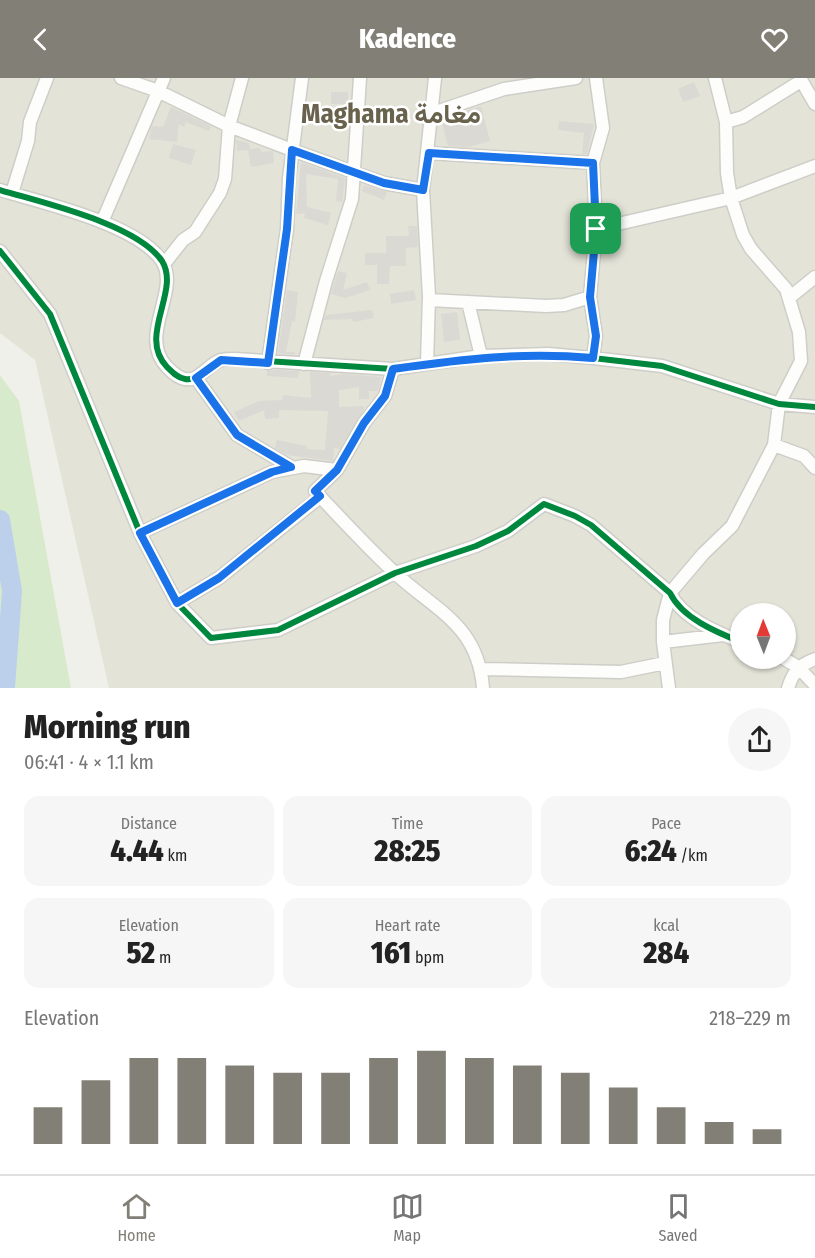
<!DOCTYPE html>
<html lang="en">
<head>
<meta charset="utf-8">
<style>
	:root { --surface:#fff; --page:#f6f6f6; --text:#222; --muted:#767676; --line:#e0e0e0; --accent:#828076 }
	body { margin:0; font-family:"Fira Sans Condensed",Vazirmatn,sans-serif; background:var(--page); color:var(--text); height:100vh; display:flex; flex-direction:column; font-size:22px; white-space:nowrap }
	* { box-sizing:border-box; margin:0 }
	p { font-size:20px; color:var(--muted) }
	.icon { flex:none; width:33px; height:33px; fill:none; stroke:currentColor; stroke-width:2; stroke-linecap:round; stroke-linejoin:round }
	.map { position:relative; height:610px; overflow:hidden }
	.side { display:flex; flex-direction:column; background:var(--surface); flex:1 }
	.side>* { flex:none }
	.needle { width:39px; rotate:359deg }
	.buttons { position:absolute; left:730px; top:525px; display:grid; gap:12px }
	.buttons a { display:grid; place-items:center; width:66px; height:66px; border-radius:50%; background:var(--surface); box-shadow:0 2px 4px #0004; font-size:30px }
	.pin { position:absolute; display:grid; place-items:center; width:51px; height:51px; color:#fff; margin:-26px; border-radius:12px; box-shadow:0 3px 9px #0006 }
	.round { display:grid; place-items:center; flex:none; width:63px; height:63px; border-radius:32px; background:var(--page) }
	.overview { display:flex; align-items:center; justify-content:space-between; height:102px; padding:0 24px }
	h1 { font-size:33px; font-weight:800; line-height:45px }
	.metrics { display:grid; grid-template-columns:repeat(3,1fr); gap:9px; height:102px; padding:6px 24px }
	.metrics div { display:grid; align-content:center; border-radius:15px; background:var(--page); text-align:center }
	.metrics b { font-size:30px; font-weight:800 }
	.metrics small { font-size:16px; font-weight:400 }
	.metrics p { font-size:16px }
	.chart { height:168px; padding:12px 24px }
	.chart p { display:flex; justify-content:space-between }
	.chart svg { width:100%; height:108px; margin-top:6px; stroke:var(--accent); stroke-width:6 }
	header { display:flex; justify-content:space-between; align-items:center; height:78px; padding:0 24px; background:var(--accent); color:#fff; font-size:27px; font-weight:800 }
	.dock { display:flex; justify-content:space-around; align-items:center; height:84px; border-top:2px solid var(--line); background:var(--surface); font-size:16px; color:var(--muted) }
	.dock a { display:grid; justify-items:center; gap:3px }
	.dock .selected { color:var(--accent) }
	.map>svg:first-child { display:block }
</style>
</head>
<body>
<header><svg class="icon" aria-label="back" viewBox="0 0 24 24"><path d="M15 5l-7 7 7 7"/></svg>Kadence<svg class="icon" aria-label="heart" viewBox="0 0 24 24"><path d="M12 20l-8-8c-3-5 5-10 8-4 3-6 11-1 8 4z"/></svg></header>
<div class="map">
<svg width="815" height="610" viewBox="0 0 815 610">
	<rect width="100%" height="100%" fill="#f0f0eb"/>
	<path fill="#e4e3d8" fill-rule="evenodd" d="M0 0H815V610H109L35 282 0 255ZM741 536H786V580H741Z"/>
	<path fill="#d8eacc" d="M0 297 19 323 71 610H0Z"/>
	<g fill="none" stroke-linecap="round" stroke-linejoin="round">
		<path stroke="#bcd0ec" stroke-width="20" d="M0 442 12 513 5 610"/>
	</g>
	<path fill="#dad9d3" d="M694 4 700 18 683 24 678 11Z
		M331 14H348V26H331Z
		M316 27 331 29 330 41 314 39Z
		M481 28 490 63 468 69 448 68 441 41Z
		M171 29 211 48 209 53 186 44 184 49 179 46 177 64 149 61 152 48 163 49Z
		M559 43 594 46 587 76H582L584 55 558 52Z
		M236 62 249 65 250 71 260 70 261 74 273 73 274 85 251 89 248 72 237 73Z
		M173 66 196 72 191 87 169 80Z
		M301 84 345 100 342 124 336 123 338 101 306 96 307 129 331 135 328 147 304 140 305 135 296 136Z
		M364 107 387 114 384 122 362 113Z
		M408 148H417L418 169 406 170V188H390L389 206H377V187H365V175H386V158H409Z
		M338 193 347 195 343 212 367 204 370 212 345 220 331 216Z
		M287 212 298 214 295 244 292 243 286 274H295V277L278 275Z
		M414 212 416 222 391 226 390 216Z
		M372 232 374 240 353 244 352 241 324 242 326 237Z
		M457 234 460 262 444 264 441 236Z
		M273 292 299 293 298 300 267 298V293Z
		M310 294 331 295 330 298 344 296 381 299 378 313H369V321H359V309L339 312V329L364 328V332L340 371 334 370 333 383 287 377 275 370 277 362 307 368 306 371 325 372 328 333 279 332V340L265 341 264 332 239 343 234 334 259 323 282 322 283 317 311 320Z"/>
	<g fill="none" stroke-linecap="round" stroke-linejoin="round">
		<defs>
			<path id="street" d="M121 0 158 13 229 48 292 72 384 105 423 112
				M800 0 815 26
				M430 36 504 11 576 0
				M726 44 743 39 801 3
				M429 75 593 85
				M0 112C43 125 137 146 162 183 181 213 137 258 167 289 172 294 178 300 185 301 199 304 208 286 221 282 225 281 230 281 235 281L393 291 481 278 548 276 593 280 662 288 779 326 815 329
				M12 115 28 63 30 44 47 0
				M102 144 164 0
				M596 151 731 120 815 88
				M0 173 50 236 140 455 177 525 211 560 278 552 395 495 476 468 508 453 544 426 575 438 591 447 670 515C682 540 716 554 741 564
				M164 186 183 162 195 154 220 115 225 101 229 48 242 0
				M789 220 815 199
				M429 222 546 228 564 227 590 219
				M468 224 481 278
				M593 280 596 258 590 219 596 151 593 85 603 50 596 0
				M268 285 287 151 289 100 302 0
				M304 286 326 203 352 121 360 0
				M427 286 429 218 423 112 435 0
				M393 291 385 318 364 345 337 392 315 413C341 441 367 469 395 495 436 533 478 547 483 610
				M196 300 237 357 291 389
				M774 367 804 378 815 390
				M140 455 272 394 304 388 337 392
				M177 525 219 500 320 419
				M663 564 723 557
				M783 580 798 589 815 607
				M481 591 621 594 665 585
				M669 610 663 564V542L670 515 703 476 732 448 774 367 779 326 801 283 799 254 786 211 751 171 743 157 731 120 727 95 726 44 715 0
				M788 610C793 594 799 587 815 581"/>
		</defs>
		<use href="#street" stroke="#cecec8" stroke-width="15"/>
		<use href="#street" stroke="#fdfdfc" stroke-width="12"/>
		<defs>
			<path id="cycleway" d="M0 112C43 125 137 146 162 183 181 213 137 258 167 289 172 294 178 300 185 301 199 304 208 286 221 282 225 281 230 281 235 281L393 291 481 278 548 276 593 280 662 288 779 326 815 329
				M0 173 50 236 140 455 177 525 211 560 278 552 395 495 476 468 508 453 544 426 575 438 591 447 670 515C682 540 716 554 741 564"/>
		</defs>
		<use href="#cycleway" stroke="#fff" stroke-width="10"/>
		<use href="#cycleway" stroke="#00873e" stroke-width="6"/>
	</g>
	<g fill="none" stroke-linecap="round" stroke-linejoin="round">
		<defs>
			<path id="route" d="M292 72 384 105 423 112 429 75 593 85 596 151 590 219 596 258 593 280C521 274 464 281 393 291L385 318 364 345 337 392 315 413 320 418 219 500 177 525 140 455 272 394 291 389 237 357 196 300 221 282 268 285 287 151Z"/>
		</defs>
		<use href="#route" stroke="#fff" stroke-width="12"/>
		<use href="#route" stroke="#1a73e8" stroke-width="8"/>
	</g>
	<g text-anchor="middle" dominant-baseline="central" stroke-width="5" stroke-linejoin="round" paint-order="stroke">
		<g font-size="27" font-weight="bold" fill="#69634e" stroke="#fff">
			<text x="391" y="36">Maghama مغامة</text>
		</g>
	</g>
</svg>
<div class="buttons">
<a><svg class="needle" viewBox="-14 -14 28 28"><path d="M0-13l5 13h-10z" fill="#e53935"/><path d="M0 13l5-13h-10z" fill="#767676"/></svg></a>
</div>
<div class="pin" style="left:596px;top:151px;background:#1e9e55"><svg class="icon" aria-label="arrive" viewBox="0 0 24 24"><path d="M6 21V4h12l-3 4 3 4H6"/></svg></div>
</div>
<section class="side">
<div class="overview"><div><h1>Morning run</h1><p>06:41 · 4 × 1.1 km</p></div><a class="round"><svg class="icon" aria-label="share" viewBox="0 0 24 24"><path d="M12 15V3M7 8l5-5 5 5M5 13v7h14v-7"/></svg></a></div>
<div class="metrics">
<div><p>Distance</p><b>4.44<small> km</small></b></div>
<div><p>Time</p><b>28:25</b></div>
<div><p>Pace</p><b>6:24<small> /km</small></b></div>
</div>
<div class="metrics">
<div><p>Elevation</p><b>52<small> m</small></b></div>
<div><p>Heart rate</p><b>161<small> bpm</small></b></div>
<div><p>kcal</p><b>284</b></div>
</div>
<div class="chart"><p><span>Elevation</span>218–229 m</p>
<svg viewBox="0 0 160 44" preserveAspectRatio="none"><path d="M5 44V29M15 44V18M25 44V9M35 44V9M45 44V12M55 44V15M65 44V15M75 44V9M85 44V6M95 44V9M105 44V12M115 44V15M125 44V21M135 44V29M145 44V35M155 44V38"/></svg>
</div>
</section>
<nav class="dock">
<a class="selected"><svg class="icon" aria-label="home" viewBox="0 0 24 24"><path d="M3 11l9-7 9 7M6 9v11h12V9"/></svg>Home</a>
<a><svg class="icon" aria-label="map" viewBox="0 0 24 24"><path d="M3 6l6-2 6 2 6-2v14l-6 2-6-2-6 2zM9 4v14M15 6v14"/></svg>Map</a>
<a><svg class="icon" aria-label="saved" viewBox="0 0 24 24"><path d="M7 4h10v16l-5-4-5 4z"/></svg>Saved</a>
</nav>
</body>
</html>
